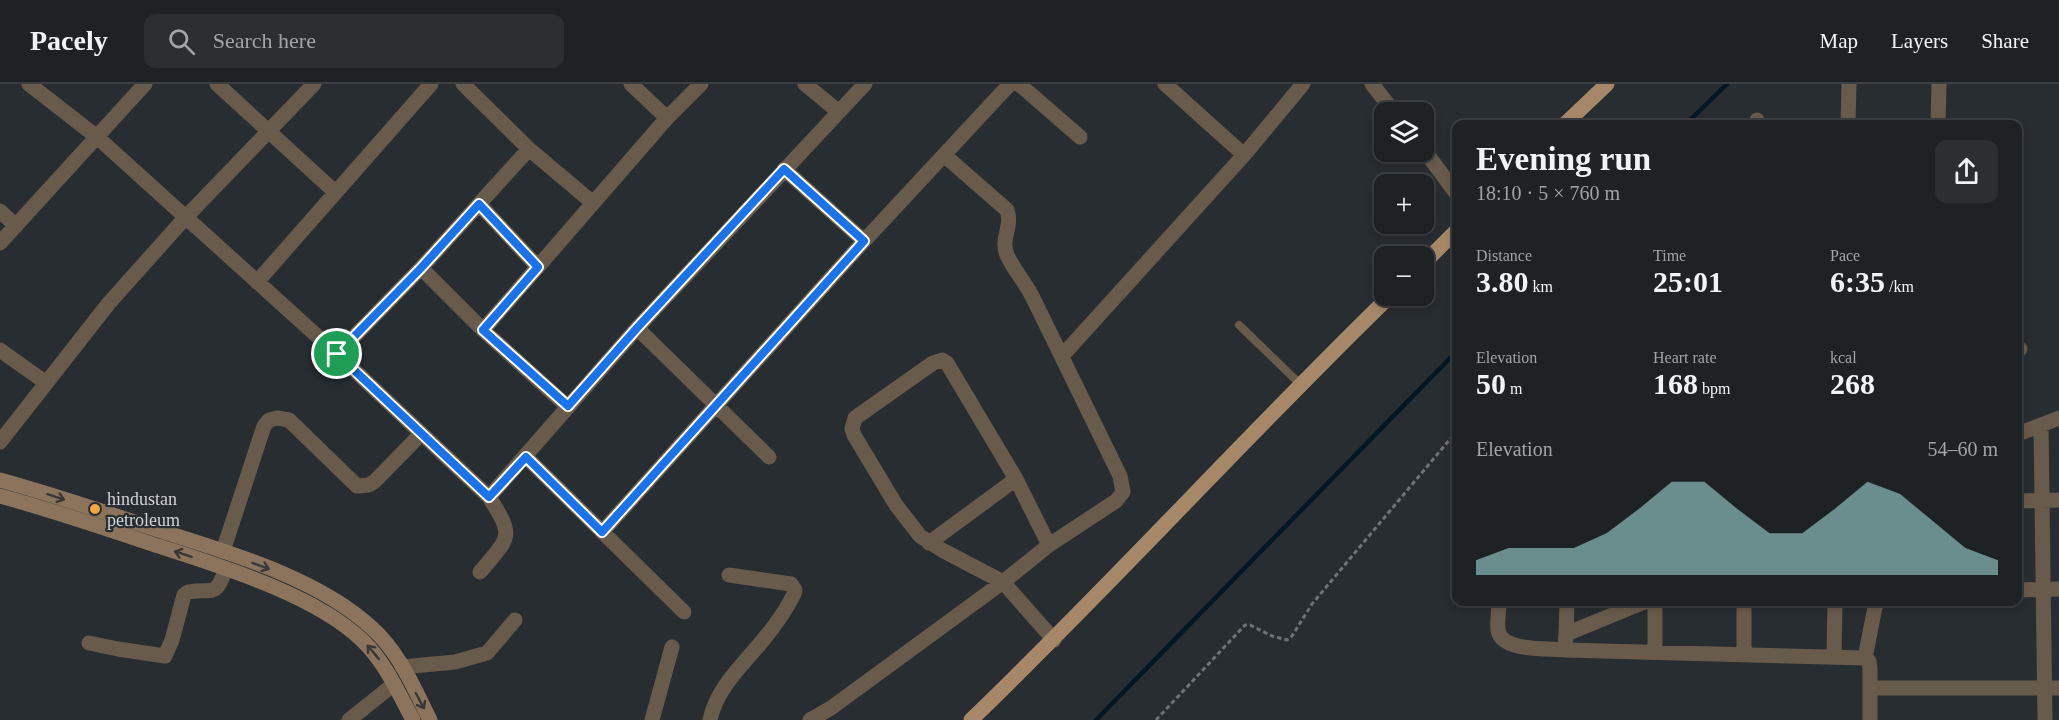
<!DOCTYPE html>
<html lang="en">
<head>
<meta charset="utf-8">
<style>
	:root { --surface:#1e2225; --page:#2b2f32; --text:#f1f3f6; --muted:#a1a4a7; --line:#3c3f42; --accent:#8bbbb9 }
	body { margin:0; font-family:"Times New Roman",serif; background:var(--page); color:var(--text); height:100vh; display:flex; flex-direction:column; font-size:22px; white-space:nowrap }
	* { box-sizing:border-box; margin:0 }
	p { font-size:20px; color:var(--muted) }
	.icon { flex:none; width:33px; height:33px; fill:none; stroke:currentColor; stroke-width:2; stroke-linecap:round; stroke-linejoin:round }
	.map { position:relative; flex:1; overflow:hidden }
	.side { position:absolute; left:1452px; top:36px; width:570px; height:486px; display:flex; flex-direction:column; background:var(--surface); border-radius:12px; box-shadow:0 3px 9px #0003,0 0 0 2px var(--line) }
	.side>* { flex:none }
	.tools { position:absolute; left:1374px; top:18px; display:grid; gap:12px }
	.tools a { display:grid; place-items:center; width:60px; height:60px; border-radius:12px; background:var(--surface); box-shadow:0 3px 9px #0003,0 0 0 2px var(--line); font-size:30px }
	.pin { position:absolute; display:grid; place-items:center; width:51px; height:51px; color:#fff; margin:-26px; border:3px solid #fff; border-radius:50%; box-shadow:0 2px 6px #0007 }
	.round { display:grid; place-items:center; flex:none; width:63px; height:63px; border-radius:12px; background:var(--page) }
	.overview { display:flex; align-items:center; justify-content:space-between; height:102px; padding:0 24px }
	h1 { font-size:33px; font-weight:800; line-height:45px }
	.figures { display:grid; grid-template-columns:repeat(3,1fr); gap:9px; height:102px; padding:6px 24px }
	.figures div { display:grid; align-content:center }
	.figures b { font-size:30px; font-weight:800 }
	.figures small { font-size:16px; font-weight:400 }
	.figures p { font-size:16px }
	.chart { height:168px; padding:12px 24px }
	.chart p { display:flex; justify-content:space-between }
	.chart svg { width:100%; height:108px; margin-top:6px; fill:var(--accent); opacity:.7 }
	header { display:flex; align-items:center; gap:36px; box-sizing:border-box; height:84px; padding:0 30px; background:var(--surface); border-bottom:2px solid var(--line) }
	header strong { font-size:28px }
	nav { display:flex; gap:33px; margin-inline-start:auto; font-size:21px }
	.search { width:420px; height:54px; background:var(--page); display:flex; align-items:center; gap:15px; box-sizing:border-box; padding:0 21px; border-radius:12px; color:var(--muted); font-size:22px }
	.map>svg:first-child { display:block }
</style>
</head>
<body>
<header>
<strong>Pacely</strong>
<div class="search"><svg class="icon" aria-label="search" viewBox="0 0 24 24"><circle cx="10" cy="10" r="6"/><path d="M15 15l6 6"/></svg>Search here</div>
<nav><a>Map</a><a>Layers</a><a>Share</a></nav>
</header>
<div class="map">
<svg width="2059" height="636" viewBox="0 0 2059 636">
	<rect width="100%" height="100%" fill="#282d31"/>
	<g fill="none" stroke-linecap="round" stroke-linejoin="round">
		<path stroke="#021725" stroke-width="4.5" d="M1686 40 1727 0
			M1096 636 1456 268"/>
		<path stroke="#6e7276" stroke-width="3" stroke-dasharray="4.5 3" stroke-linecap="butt" d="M1156 636 1245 541H1250L1272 552 1287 556 1292 552 1312 520 1456 348"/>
		<path stroke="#695b4b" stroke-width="8" d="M1239 241 1300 300"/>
		<path stroke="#695b4b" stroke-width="15" d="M29 0 97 53 337 270 489 413C515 454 510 452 480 488
			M217 0 335 108
			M463 0 529 65 593 119
			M631 0 667 34 701 0
			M805 0 839 28
			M1019 0 1080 53
			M1165 0 1244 71
			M1372 0 1394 28
			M1757 40V36
			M1848 40 1849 0
			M1938 40 1939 0
			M1424 66 1456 109
			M784 85 864 157
			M479 120 538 183
			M0 127 16 142
			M0 159 145 0
			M421 184 529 65
			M257 198 431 0
			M637 244 769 373
			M483 246 667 34
			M2018 265H2020
			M0 266 45 298
			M337 270 421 184 483 246 568 323 637 244 865 0
			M1062 272 1244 71 1303 0
			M2041 341 2045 636
			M2018 350 2059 334
			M0 358 109 219 185 134 314 0
			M526 373 684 528
			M489 413 568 323
			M2018 417 2059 416
			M602 448 864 157 1010 0
			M929 459 1016 395
			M1049 461 1016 395 947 279 942 276 933 279 855 334 852 345 854 351 896 421 920 452 942 466 1003 498 1054 556
			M223 467 264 342 269 336 277 334 289 336 357 402 369 401 375 397 421 350
			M2018 506 2059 505
			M1499 518C1499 526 1497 537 1498 546 1501 568 1548 564 1565 566L1865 574 1869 577 1870 585V636
			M1744 518V571
			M1566 550 1567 518
			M89 559 118 565 165 572 172 556 184 511 188 508C214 503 214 516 226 485
			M1565 566 1566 550 1644 518
			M1655 567V518
			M1834 572 1835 518
			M1865 574 1875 523 1878 518
			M402 583 455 578 487 569 515 536
			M1871 604H2059
			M349 636 394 600
			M652 636 672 563
			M710 636C717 603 743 581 763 556 775 542 786 526 794 510L795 506 791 500 729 491
			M810 636 831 624 1003 498 1049 461 1116 417 1123 408 1120 392C1091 332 1062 273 1033 214 1026 199 1013 185 1007 171 1000 153 1013 144 1007 126L944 71"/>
		<path stroke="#8b745b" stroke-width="15" d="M0 396C54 411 108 429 161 447 230 469 318 494 372 544 399 568 414 604 430 636
			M0 412C51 426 102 443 152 460 216 481 313 509 362 556 385 578 398 608 413 636"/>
		<path stroke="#a68868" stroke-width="15" d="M1565 40 1607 0
			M1424 179 1456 147
			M971 636C1114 498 1248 350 1390 212"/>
	</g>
	<defs><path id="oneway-shaft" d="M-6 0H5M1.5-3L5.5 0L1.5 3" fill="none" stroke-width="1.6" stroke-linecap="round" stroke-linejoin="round" transform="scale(1.5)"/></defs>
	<g stroke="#373837">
		<use href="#oneway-shaft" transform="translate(56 413) rotate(18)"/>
		<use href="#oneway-shaft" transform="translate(183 470) rotate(-162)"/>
		<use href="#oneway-shaft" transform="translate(261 482) rotate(20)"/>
		<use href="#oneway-shaft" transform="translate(373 568) rotate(-130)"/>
		<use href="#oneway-shaft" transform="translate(420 617) rotate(62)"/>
	</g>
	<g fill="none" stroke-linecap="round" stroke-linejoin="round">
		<defs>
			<path id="route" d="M784 85 864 157 602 448 526 373 489 413 337 270 421 184 479 120 538 183 483 246 568 322 637 244Z"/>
		</defs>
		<use href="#route" stroke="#fff" stroke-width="12"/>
		<use href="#route" stroke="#1a73e8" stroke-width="8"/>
	</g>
	<circle fill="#f2a542" stroke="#282d31" stroke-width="2" cx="95" cy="425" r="6"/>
	<g text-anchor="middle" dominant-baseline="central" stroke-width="4.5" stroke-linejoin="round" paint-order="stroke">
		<g font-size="18" fill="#d0d3d6" stroke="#282d31" text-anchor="start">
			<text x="107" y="415">hindustan<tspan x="107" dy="21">petroleum</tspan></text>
		</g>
	</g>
</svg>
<div class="tools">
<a><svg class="icon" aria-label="layers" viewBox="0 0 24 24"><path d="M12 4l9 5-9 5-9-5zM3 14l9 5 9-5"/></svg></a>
<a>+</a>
<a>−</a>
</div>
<div class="pin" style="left:337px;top:270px;background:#1e9e55"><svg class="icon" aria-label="arrive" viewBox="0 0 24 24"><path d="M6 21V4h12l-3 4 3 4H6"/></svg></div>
<section class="side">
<div class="overview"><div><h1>Evening run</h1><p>18:10 · 5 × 760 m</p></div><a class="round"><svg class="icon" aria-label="share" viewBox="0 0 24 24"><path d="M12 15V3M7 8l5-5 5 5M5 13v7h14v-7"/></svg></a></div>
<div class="figures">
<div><p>Distance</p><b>3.80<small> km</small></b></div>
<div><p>Time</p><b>25:01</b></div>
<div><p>Pace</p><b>6:35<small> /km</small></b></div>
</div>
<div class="figures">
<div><p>Elevation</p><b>50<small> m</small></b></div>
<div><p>Heart rate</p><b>168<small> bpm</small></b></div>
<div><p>kcal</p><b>268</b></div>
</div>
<div class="chart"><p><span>Elevation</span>54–60 m</p>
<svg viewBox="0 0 160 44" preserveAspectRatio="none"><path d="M0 44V38L10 33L20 33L30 33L40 27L50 17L60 6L70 6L80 17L90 27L100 27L110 17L120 6L130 11L140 22L150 33L160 38V44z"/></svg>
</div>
</section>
</div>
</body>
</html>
